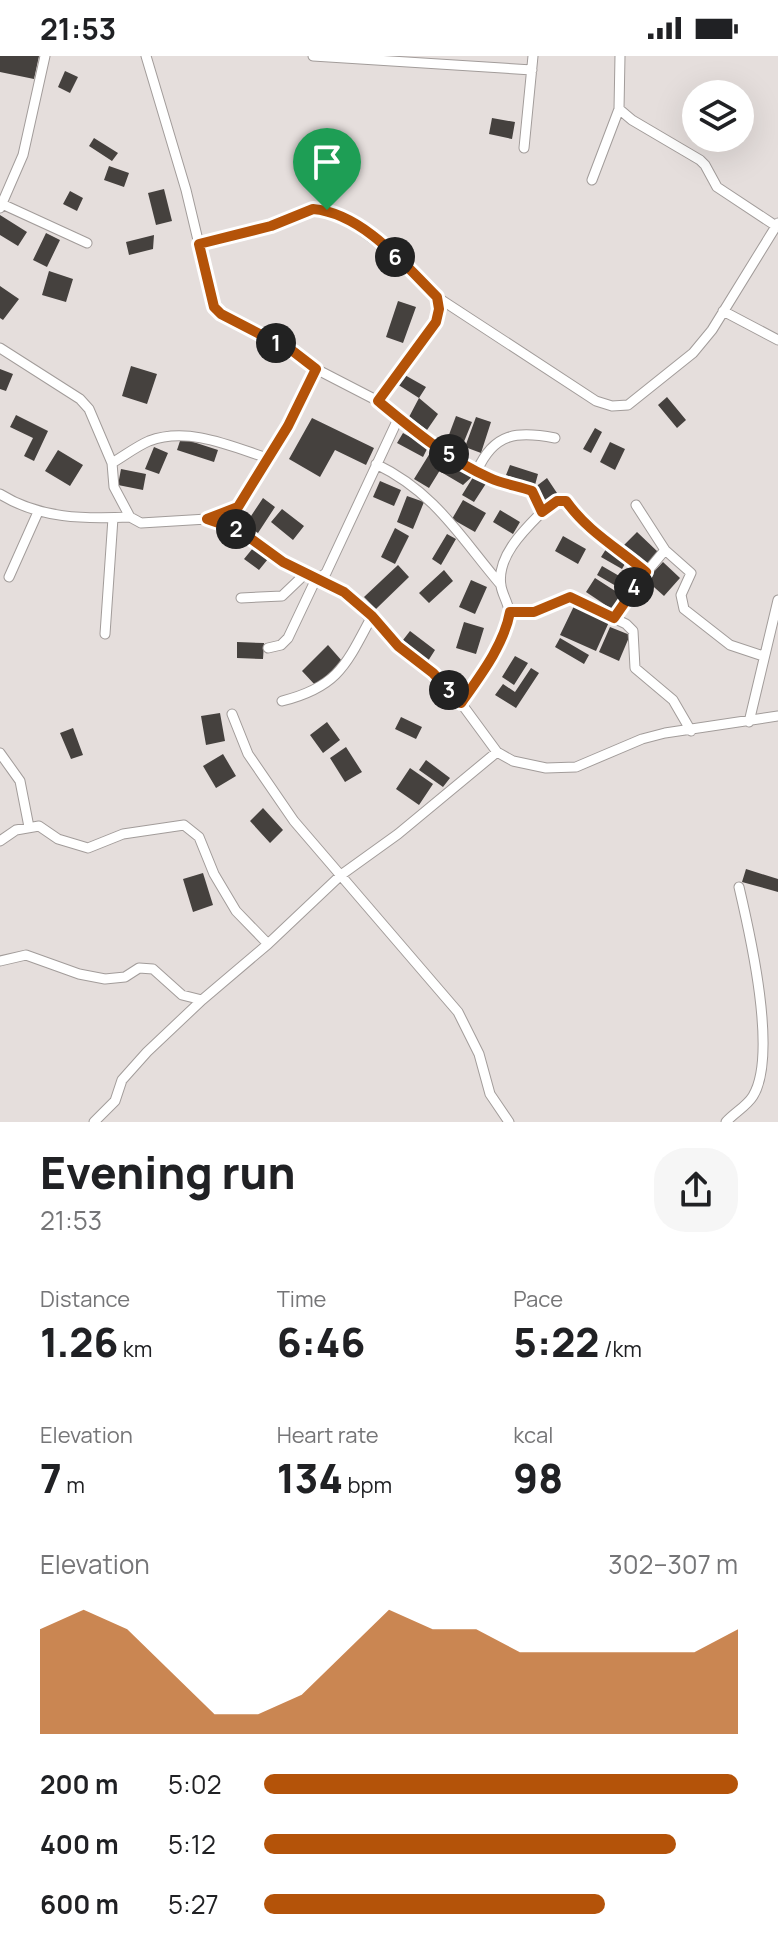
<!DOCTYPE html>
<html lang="en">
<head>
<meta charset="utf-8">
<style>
	:root { --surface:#fff; --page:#f6f6f6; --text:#202124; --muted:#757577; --accent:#b45309 }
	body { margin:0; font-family:Manrope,sans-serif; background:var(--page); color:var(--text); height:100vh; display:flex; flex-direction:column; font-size:30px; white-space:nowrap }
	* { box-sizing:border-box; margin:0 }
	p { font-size:26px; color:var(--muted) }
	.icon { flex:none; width:44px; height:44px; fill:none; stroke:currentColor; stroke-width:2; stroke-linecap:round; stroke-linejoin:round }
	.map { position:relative; height:1066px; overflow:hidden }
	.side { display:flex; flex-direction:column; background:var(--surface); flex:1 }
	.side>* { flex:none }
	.buttons { position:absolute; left:682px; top:24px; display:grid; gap:16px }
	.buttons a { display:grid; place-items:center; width:72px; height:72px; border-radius:50%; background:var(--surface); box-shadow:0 8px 32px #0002; font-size:40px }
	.pin { position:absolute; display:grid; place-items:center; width:68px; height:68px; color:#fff; margin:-82px -34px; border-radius:50% 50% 50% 0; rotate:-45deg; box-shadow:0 0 8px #0007 }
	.pin .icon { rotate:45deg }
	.km { position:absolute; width:40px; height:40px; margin:-20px; border-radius:50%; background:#222; color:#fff; font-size:22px; line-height:40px; text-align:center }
	.round { display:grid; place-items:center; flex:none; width:84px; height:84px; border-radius:32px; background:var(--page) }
	.headline { display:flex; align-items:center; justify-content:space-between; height:136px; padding:0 40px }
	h1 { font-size:44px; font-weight:800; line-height:60px }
	.metrics { display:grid; grid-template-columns:repeat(3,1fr); gap:12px; height:136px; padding:8px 40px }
	.metrics div { display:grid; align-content:center }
	.metrics b { font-size:40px; font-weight:800 }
	.metrics small { font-size:22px; font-weight:400 }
	.metrics p { font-size:22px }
	.chart { height:224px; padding:16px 40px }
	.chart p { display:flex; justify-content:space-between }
	.chart svg { width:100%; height:144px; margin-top:8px; fill:var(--accent); opacity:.7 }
	ul { padding:0 40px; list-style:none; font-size:26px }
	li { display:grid; grid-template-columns:128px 96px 1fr; align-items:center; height:60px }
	li i { height:20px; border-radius:10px; background:var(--accent) }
	.status { display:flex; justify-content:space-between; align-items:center; height:56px; padding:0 40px; background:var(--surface); direction:ltr }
	.status svg { height:22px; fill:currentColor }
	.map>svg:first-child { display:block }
</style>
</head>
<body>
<div class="status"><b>21:53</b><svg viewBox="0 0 49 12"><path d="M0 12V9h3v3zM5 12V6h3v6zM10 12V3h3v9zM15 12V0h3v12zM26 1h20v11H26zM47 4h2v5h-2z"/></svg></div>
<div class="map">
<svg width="778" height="1066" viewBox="0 0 778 1066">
	<rect width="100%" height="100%" fill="#e5dedc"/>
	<path fill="#45413e" d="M0 0H39L34 23 0 16Z
		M65 15 78 21 70 37 58 31Z
		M492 62 515 66 512 83 489 78Z
		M94 82 118 97 112 105 89 90Z
		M109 110 129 117 124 131 104 124Z
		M164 133 172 165 156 169 148 137Z
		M70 135 83 142 77 155 63 148Z
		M0 159 27 176 18 190 0 179Z
		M46 177 60 184 47 211 33 204Z
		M154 179 153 193 129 199 126 186Z
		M49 215 73 223 66 246 42 239Z
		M0 230 19 243 3 264 0 262Z
		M398 245 416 251 403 287 386 281Z
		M131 310 157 318 147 348 122 340Z
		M0 313 13 318 6 335 0 333Z
		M403 318 426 331 419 342 397 328Z
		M667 341 686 364 677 372 658 349Z
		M419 342 438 358 427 374 409 361Z
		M16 359 48 375 34 405 24 400 33 382 10 371Z
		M456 360 472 366 459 398 444 392Z
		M476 361 491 366 481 397 465 391Z
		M312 362 374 392 366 409 335 394 320 421 289 403Z
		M595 372 602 376 591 397 583 393Z
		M403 377 428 391 423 401 397 387Z
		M181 382 218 394 214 406 177 394Z
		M610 386 625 393 615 414 600 406Z
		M154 391 168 397 159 418 145 413Z
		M58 394 83 409 70 430 45 415Z
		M430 397 445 406 429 432 414 423Z
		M448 404 475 418 463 429 441 416Z
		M510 409 538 418 535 429 506 419Z
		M121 413 146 418 143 434 118 429Z
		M475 418 487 426 474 446 462 439Z
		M547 422 559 440 546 449 534 432Z
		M380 425 401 434 394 450 373 441Z
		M407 440 424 446 413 473 397 466Z
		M263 442 275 451 258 477 245 469Z
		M463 444 486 457 475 476 452 463Z
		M282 453 304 470 293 484 271 466Z
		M500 454 520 466 513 478 493 466Z
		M395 472 409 480 395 508 381 501Z
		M637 476 658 496 644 511 623 490Z
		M447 478 456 483 441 509 432 503Z
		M563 480 586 493 578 508 555 495Z
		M608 490 629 501 622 513 601 501Z
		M253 492 268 503 259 514 244 503Z
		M663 506 680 522 664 540 646 524Z
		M398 509 409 521 376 553 364 541Z
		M602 510 621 521 616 530 597 519Z
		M444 514 453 525 429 547 419 537Z
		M595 522 623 540 613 554 586 536Z
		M471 524 487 531 475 558 459 551Z
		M574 550 609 566 596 595 560 579Z
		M464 566 484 572 476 598 456 592Z
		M610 571 630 579 619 605 599 596Z
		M410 575 435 594 428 605 403 584Z
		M560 582 589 599 584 608 555 591Z
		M237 586 264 587 263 603 237 602Z
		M328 589 342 605 316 630 302 615Z
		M515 600 528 607 514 629 502 621Z
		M531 612 539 617 516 652 495 639 503 628 515 636Z
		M220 657 225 685 206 689 201 660Z
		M401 661 422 671 416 683 395 673Z
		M327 666 340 684 323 697 310 679Z
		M73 672 83 699 71 703 60 677Z
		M346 691 362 716 345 726 330 702Z
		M223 698 236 720 216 732 203 710Z
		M426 704 450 722 443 731 419 714Z
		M410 712 433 728 419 749 396 733Z
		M263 752 283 774 270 787 250 765Z
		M746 813 778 823V836L742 826Z
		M203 817 213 849 193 856 183 823Z"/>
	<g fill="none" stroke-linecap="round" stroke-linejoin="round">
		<defs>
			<path id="minor" d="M146 0 186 134 214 251 221 258 294 296 316 313 270 403 238 451 239 474
				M313 0 532 14
				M619 53 632 64 700 104 705 109 717 131 776 170
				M524 92 533 0
				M592 124 619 53 620 0
				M2 148 87 187
				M0 152 23 99 45 0
				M199 188 271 170 313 153 339 158 383 190 437 241 439 253 436 266 426 283 378 345
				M437 241 596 345 612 350 628 349 693 297 712 274 778 167
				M723 255 778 284
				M0 292 80 343 89 353 112 407 114 431 130 461 141 467 207 463 239 474 283 506 344 536 398 590 433 617 461 647
				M398 363 437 391 491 423 532 435 542 456C524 474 496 501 501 530 503 542 513 553 508 566 499 595 478 622 461 647L497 696 513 705 546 712 576 711 642 683 665 677 778 660
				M112 407C124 400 137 390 149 385 189 370 233 391 270 403
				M376 408C436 437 460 481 501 529
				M477 415C494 376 518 375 555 382
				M0 438C40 463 84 463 130 461
				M636 449 665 494 691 517 681 539 684 553 730 589 763 600
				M542 456 557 445H566L585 470 646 516
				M207 463 238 451
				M9 521 38 456
				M241 542 282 540 304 519
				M510 556H534L570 541 626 568 633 575 635 612 673 644 691 675
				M614 562 629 537 665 494
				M105 578 113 462
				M268 592 281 589 288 582 315 525 326 517 398 363 378 345 316 313
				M282 645C338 631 346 609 372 560
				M232 658 248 698 294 765 458 956 479 998 490 1038 509 1066
				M749 666 778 544
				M0 697 20 725 29 771
				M0 785 16 774 39 770 58 783 88 792 123 778 184 769 199 781 214 818 236 855 268 888
				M0 905 26 899 79 918 105 923 125 921 139 912 153 913 182 939 202 944
				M94 1066 115 1045 122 1024 147 996 202 944 268 888 341 819 398 778 497 696
				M726 1066C734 1057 747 1050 753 1040 778 999 750 878 739 831"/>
		</defs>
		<use href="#minor" stroke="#a29c9a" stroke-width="11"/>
		<use href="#minor" stroke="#fff" stroke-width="9"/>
	</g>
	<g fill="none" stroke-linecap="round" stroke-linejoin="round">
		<defs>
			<path id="route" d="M313 153C362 157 404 208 437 241L439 253 436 266 378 345C412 373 449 404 490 422 503 428 518 430 532 435L542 456 557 445H566C588 476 618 492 646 516L614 562 570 541 534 556H510C504 589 480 620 461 647L433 617 398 590 372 560 344 536 283 506 239 474 207 463 238 451 288 370 316 313 294 296 221 258 214 251 199 188 271 170Z"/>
		</defs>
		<use href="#route" stroke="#fff" stroke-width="16"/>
		<use href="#route" stroke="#b45309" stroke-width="10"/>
	</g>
</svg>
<div class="buttons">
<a><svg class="icon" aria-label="layers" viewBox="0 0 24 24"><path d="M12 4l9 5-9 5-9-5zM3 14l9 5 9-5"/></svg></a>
</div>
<div class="pin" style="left:327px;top:154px;background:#1e9e55"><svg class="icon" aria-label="arrive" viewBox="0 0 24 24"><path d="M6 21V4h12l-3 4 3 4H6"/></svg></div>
<b class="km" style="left:276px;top:287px">1</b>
<b class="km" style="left:236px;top:473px">2</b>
<b class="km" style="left:449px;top:634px">3</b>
<b class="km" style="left:634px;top:531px">4</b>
<b class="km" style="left:449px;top:398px">5</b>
<b class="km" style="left:395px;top:201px">6</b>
</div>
<section class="side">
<div class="headline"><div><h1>Evening run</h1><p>21:53</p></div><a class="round"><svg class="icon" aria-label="share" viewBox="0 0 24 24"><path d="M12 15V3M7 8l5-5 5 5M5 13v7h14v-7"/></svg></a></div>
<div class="metrics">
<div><p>Distance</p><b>1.26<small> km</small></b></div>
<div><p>Time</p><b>6:46</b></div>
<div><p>Pace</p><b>5:22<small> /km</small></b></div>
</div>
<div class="metrics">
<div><p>Elevation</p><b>7<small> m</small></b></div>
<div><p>Heart rate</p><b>134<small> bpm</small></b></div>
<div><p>kcal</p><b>98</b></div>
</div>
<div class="chart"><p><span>Elevation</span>302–307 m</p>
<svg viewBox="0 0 160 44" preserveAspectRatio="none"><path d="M0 44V12L10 6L20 12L30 25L40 38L50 38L60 32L70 19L80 6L90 12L100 12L110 19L120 19L130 19L140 19L150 19L160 12V44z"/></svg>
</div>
<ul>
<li><b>200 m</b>5:02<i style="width:100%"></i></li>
<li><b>400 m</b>5:12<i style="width:87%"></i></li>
<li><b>600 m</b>5:27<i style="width:72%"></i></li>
</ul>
</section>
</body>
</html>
